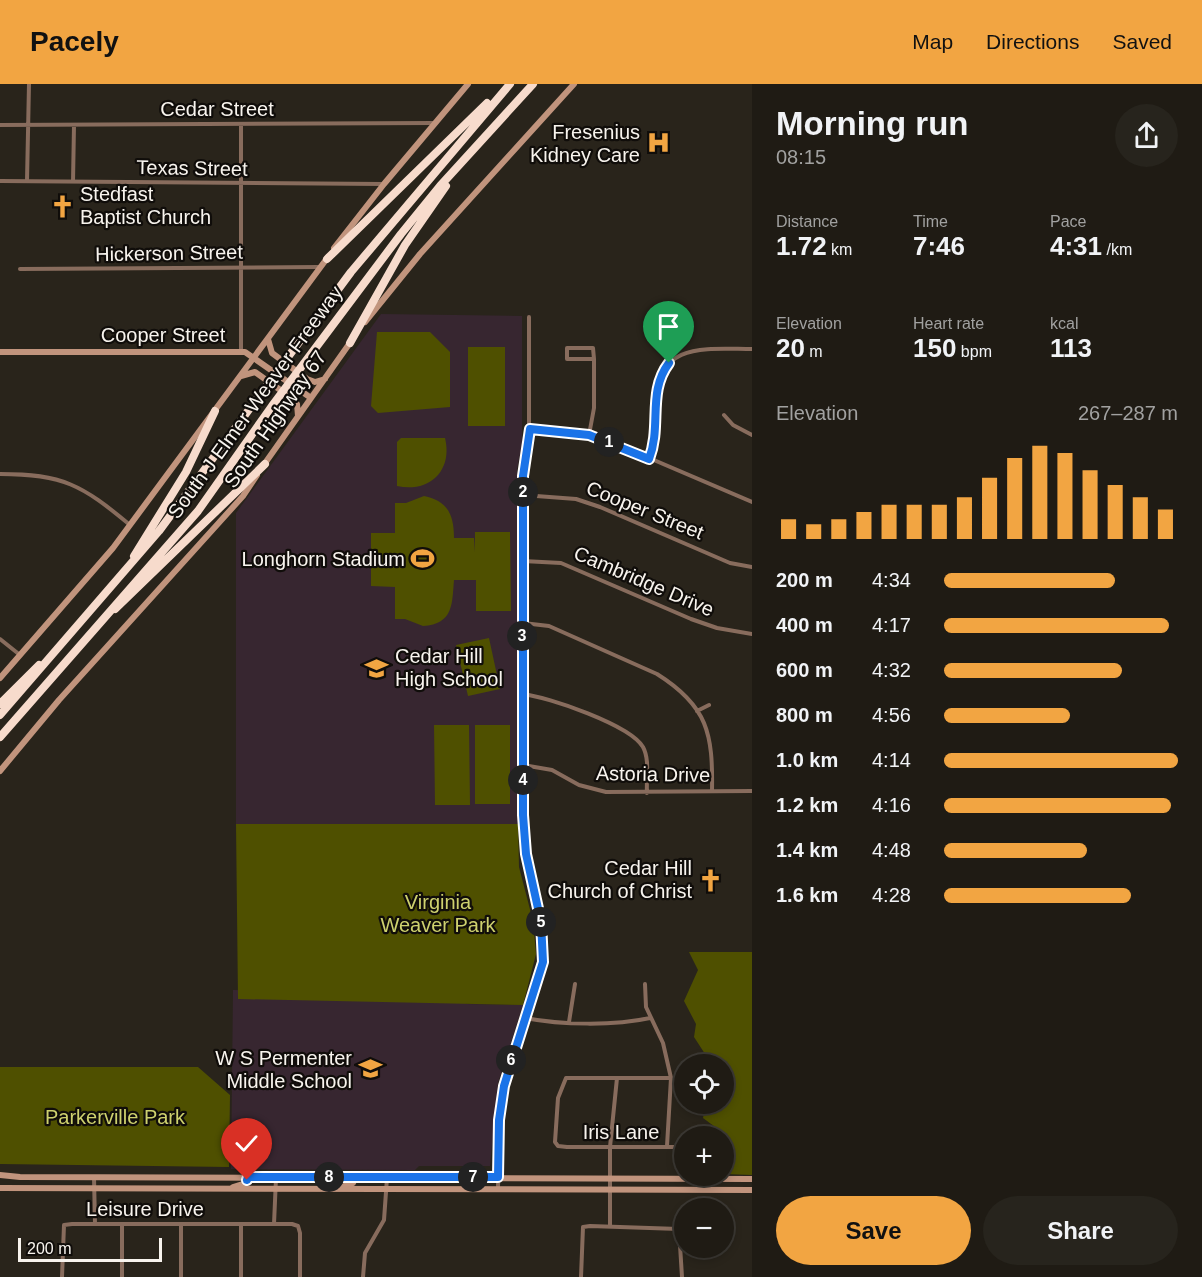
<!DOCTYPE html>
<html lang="en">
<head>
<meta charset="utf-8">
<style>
	:root { --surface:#1f1b14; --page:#27241d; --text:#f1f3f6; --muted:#a1a1a0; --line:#3c3934; --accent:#f2a542 }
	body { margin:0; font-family:Arial,sans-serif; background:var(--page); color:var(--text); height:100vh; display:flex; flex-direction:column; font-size:22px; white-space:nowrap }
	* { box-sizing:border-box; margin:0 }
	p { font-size:20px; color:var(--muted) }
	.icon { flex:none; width:33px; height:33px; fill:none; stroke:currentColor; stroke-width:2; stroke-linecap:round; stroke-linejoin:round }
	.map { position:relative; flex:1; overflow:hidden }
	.details { display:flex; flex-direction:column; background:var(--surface); width:450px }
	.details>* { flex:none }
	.tools { position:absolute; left:674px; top:970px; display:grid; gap:12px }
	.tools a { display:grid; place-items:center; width:60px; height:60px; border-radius:50%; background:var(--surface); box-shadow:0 3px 9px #0003,0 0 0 2px var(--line); font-size:30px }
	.scale { position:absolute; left:18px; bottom:15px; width:144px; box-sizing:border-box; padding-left:6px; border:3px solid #f8f4ee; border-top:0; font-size:16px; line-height:21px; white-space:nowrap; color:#f8f4ee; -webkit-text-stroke:4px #100d0a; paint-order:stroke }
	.pin { position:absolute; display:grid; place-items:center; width:51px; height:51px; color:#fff; margin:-62px -26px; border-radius:50% 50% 50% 0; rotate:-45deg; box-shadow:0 0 6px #0007 }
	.pin .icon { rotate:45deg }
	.km { position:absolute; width:30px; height:30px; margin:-15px; border-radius:50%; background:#222; color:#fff; font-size:16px; line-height:30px; text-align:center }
	.round { display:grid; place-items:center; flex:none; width:63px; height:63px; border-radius:32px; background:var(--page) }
	.summary { display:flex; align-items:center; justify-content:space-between; height:102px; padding:0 24px }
	h1 { font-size:33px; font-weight:700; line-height:45px }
	.figures { display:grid; grid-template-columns:repeat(3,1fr); gap:9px; height:102px; padding:6px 24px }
	.figures div { display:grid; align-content:center }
	.figures b { font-size:26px; font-weight:700 }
	.figures small { font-size:16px; font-weight:400 }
	.figures p { font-size:16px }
	.chart { height:168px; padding:12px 24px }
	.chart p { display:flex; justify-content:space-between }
	.chart svg { width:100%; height:108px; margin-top:6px; stroke:var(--accent); stroke-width:6 }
	.action { display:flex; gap:12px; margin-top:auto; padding:12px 24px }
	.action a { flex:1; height:69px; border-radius:36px; background:var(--accent); color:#111; font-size:24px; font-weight:700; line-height:69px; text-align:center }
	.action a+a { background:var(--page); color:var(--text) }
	ul { padding:0 24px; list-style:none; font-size:20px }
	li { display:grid; grid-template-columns:96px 72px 1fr; align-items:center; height:45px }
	li i { height:15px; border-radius:8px; background:var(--accent) }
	header { display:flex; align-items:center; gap:36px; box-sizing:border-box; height:84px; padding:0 30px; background:var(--accent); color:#111 }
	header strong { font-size:28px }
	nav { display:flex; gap:33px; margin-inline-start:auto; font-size:21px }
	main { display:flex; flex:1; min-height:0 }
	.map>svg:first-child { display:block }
</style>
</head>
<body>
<header>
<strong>Pacely</strong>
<nav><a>Map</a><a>Directions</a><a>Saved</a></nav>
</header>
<main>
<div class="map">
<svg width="752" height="1193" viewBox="0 0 752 1193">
	<rect width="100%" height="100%" fill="#29241b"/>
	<path fill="#372630" d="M381 230 522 232V361L517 385 518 740H236V429Z
		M233 906 466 911V920L523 921 498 999 490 1082H419L415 1086 231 1085Z"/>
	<path fill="#4f5000" d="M377 248H430L450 268V323L378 329 371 322Z
		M468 263H505V342H468Z
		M401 354H445C453 387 429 409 397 402V358Z
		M424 412C448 417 454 431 454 454H474L475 468V448H510L511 527H476V496H454C452 519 454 540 423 542L405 535H395V503L371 502V449H395V419H406Z
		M489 554 500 605 468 612 456 561Z
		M434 641H469L470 721H435Z
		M475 641H510V720H475Z
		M236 740H518L519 783 533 837 536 870 523 921 238 915Z
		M689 868H752V1091L724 1090 723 1067 729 1063 730 1054 703 1034 706 1020H723V981H707V973L694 953 696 940 684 917 698 886Z
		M0 983H198L230 1011 229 1083 0 1080Z"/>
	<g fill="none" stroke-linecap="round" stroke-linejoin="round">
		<path stroke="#886c5d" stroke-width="4" d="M0 41 434 39
			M0 97 383 100
			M27 97 29 0
			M73 98 74 41
			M20 185 319 183
			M241 268V40
			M724 331 733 341 752 351
			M529 345 589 351 614 359 752 418
			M589 351 594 324V275L593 264H567V275H594
			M649 375C656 355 655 340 656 320 656 257 706 265 752 265
			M0 390C63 390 82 401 130 441
			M523 411 576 415 600 423 730 479 752 483
			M523 477 561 479 691 535 717 544 752 550
			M523 539 549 542 657 590C708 622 713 650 712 707
			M0 555 20 571
			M522 610C549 613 630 641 643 663 650 676 646 695 647 709
			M697 627 709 621
			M523 681 552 686 579 701 606 708 752 707
			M645 900 646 923 663 959 671 994 667 1062
			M525 934C561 941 614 942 650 934
			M569 938 575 900
			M671 994H566L558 1014 555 1058 558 1062 567 1063H684
			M94 1093 95 1140
			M498 1105 499 1036 504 1002 543 878 541 839 526 770 523 731V392L529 361V233
			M122 1140V1193
			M181 1140V1193
			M274 1140 276 1094
			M610 1142V1063L617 994
			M62 1193 64 1141 72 1140H292L298 1142 300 1149V1193
			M241 1193V1140
			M363 1193 365 1169 384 1136 387 1094
			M581 1193 583 1143 590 1142 679 1145 682 1193"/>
		<path stroke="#c1947d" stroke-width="6" d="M334 164 384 100 468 0
			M365 238 420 170 574 0
			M268 255 272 269 307 295 315 298 325 295
			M0 268H245L311 314
			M241 292 255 288 293 315 297 320 298 332
			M263 382 352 256
			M0 594 113 464 328 173
			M0 687 59 616 243 412 257 391
			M0 1091 20 1093 752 1095
			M233 1103 246 1099 248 1093
			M341 1103 353 1099 356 1093
			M0 1104 752 1106"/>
		<path stroke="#f7dbcc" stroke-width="8" d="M327 175 487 19
			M350 259 405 161 446 102
			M134 472 186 388 215 327
			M115 525 265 380
			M0 620 39 581
			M0 631 159 447 351 188 510 0
			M0 653 198 427 272 322 401 150 440 102 533 0"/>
	</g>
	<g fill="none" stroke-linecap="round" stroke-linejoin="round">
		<defs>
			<path id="route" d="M247 1096 248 1093H498L499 1036 504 1002 543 878 541 838 526 770 523 731V392L530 345 589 351 649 375C662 342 647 308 669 279"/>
		</defs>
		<use href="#route" stroke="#fff" stroke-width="12"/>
		<use href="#route" stroke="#1a73e8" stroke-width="8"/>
	</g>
	<defs>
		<symbol id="hospital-bare" viewBox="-9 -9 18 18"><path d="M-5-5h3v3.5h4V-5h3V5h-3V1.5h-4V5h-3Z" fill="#f2a542" stroke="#100d0a" stroke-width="2.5" paint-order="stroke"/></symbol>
		<symbol id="church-bare" viewBox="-9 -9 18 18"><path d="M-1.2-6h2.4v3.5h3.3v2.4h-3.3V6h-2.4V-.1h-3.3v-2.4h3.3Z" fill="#f2a542" stroke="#100d0a" stroke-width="2.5" paint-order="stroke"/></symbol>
		<symbol id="stadium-bare" viewBox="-9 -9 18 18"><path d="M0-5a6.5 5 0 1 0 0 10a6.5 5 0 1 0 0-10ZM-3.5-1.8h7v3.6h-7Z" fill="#f2a542" stroke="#100d0a" stroke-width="2.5" paint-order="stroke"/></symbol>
		<symbol id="school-bare" viewBox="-9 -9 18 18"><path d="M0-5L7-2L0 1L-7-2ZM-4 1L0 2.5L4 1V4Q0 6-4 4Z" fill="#f2a542" stroke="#100d0a" stroke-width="2.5" paint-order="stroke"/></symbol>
	</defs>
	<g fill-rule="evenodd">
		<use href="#hospital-bare" x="642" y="42" width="33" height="33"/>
		<use href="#church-bare" x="46" y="106" width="33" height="33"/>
		<use href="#stadium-bare" x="406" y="458" width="33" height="33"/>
		<use href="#school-bare" x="360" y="568" width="33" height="33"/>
		<use href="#church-bare" x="694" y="780" width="33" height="33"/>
		<use href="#school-bare" x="354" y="968" width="33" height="33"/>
	</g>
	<g text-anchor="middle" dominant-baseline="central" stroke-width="4.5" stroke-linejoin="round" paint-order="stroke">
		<g font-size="20" fill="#f8f4ee" stroke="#100d0a">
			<text x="217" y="25">Cedar Street</text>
			<text transform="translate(192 84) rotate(1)">Texas Street</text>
			<text transform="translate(169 169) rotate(-1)">Hickerson Street</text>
			<text x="163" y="251">Cooper Street</text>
			<text transform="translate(255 318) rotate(-54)">South J Elmer Weaver Freeway</text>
			<text transform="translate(275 335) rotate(-55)">South Highway 67</text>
			<text transform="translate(645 426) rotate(22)">Cooper Street</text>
			<text transform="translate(644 497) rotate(23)">Cambridge Drive</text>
			<text transform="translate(653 690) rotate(1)">Astoria Drive</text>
			<text x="621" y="1048">Iris Lane</text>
			<text x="145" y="1125">Leisure Drive</text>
		</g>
		<g font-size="20" fill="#f8f4ee" stroke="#100d0a" text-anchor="end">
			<text x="640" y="48">Fresenius<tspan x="640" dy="23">Kidney Care</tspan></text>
			<text x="80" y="110" text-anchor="start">Stedfast<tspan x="80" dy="23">Baptist Church</tspan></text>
			<text x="405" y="475">Longhorn Stadium</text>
			<text x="395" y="572" text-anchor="start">Cedar Hill<tspan x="395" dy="23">High School</tspan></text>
			<text x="692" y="784">Cedar Hill<tspan x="692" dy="23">Church of Christ</tspan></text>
			<text x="352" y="974">W S Permenter<tspan x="352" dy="23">Middle School</tspan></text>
		</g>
		<g font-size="20" fill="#ced16e" stroke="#100d0a">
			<text x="438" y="818">Virginia<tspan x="438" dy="23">Weaver Park</tspan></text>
			<text x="115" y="1033">Parkerville Park</text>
		</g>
	</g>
</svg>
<div class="tools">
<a><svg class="icon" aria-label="locate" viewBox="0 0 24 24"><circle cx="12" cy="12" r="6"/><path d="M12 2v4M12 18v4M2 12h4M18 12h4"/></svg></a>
<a>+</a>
<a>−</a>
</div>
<div class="scale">200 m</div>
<div class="pin" style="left:669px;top:279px;background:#1e9e55"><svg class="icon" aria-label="arrive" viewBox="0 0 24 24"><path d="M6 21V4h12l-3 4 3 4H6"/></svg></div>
<div class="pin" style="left:247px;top:1096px;background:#d93025"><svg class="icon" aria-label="check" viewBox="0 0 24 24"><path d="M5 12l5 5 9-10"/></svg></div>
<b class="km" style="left:609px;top:358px">1</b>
<b class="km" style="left:523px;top:408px">2</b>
<b class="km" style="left:522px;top:552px">3</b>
<b class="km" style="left:523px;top:696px">4</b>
<b class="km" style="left:541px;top:838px">5</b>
<b class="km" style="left:511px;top:976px">6</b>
<b class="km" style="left:473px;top:1093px">7</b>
<b class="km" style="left:329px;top:1093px">8</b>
</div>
<section class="details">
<div class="summary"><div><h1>Morning run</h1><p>08:15</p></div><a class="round"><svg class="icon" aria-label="share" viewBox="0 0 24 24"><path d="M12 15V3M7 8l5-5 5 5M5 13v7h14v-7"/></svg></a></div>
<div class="figures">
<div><p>Distance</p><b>1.72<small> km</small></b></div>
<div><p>Time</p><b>7:46</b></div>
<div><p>Pace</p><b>4:31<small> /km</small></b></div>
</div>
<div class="figures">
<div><p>Elevation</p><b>20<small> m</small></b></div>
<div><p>Heart rate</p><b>150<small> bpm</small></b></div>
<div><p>kcal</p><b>113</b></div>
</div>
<div class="chart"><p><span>Elevation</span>267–287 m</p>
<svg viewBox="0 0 160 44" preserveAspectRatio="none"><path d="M5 44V36M15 44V38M25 44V36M35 44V33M45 44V30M55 44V30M65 44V30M75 44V27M85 44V19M95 44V11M105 44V6M115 44V9M125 44V16M135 44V22M145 44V27M155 44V32"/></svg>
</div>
<ul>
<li><b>200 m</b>4:34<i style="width:73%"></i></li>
<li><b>400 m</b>4:17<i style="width:96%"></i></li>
<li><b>600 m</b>4:32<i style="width:76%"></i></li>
<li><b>800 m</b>4:56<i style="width:54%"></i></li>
<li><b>1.0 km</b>4:14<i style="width:100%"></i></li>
<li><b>1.2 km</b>4:16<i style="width:97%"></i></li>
<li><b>1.4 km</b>4:48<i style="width:61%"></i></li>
<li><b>1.6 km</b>4:28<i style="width:80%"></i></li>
</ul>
<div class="action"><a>Save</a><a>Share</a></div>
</section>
</main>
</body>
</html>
